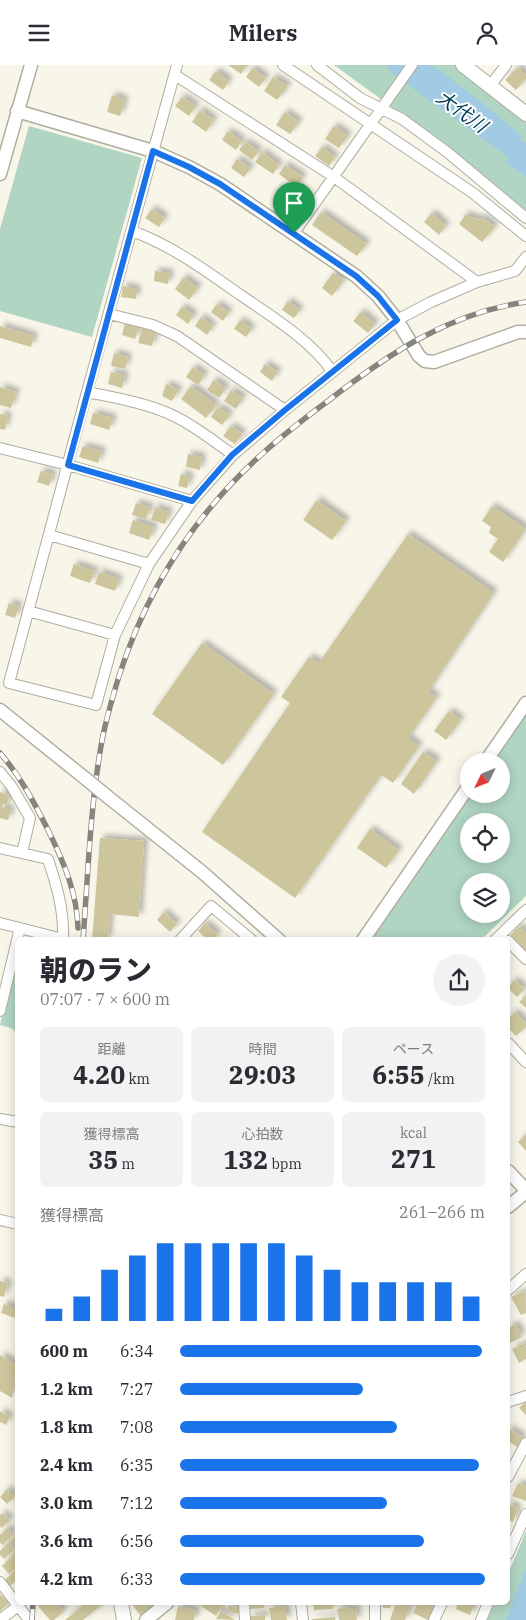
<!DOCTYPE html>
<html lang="ja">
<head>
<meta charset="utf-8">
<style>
	:root { --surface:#fff; --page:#f2f2f3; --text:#2b2b33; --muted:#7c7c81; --accent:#1a73e8 }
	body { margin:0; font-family:"IBM Plex Serif","Noto Sans JP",serif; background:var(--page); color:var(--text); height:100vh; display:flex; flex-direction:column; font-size:19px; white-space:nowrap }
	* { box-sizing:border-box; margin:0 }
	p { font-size:16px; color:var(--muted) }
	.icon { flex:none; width:28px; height:28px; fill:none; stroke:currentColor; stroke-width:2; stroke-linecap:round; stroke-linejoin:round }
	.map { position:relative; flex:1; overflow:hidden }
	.side { position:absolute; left:15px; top:872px; width:495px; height:668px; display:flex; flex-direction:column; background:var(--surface); border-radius:8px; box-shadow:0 2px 12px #0003 }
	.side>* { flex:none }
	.needle { width:32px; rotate:227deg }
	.buttons { position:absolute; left:460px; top:688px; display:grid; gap:10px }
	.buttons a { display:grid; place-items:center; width:50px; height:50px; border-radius:50%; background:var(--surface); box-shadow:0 2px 12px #0003; font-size:25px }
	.pin { position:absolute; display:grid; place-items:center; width:42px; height:42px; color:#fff; margin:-51px -21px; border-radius:50% 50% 50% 0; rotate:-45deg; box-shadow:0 0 5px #0007 }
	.pin .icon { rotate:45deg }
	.round { display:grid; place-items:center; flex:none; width:52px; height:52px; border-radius:26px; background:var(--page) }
	.overview { display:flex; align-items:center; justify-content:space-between; height:85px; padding:0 25px }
	h1 { font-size:28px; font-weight:800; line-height:38px }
	.metrics { display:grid; grid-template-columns:repeat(3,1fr); gap:8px; height:85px; padding:5px 25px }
	.metrics div { display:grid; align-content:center; border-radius:8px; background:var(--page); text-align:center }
	.metrics b { font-size:25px; font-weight:800 }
	.metrics small { font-size:14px; font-weight:400 }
	.metrics p { font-size:14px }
	.chart { height:140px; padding:10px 25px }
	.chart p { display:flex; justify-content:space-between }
	.chart svg { width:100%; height:90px; margin-top:5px; stroke:var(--accent); stroke-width:6 }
	ul { padding:0 25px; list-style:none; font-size:16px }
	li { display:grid; grid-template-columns:80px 60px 1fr; align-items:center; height:38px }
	li i { height:12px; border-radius:6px; background:var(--accent) }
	header { display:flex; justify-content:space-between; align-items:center; height:65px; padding:0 25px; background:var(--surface); font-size:22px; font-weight:800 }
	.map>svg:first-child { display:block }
</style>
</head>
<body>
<header><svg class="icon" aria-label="menu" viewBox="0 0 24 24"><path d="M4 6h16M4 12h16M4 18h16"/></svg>Milers<svg class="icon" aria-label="person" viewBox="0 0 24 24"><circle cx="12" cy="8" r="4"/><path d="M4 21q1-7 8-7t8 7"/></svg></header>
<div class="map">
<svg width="526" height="1555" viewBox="0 0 526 1555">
	<defs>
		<filter id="shadow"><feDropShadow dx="4" dy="-4" stdDeviation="2.5" flood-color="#0004"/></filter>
	</defs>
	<rect width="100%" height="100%" fill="#f8f6e9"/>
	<path fill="#b0d5c3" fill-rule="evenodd" d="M334 0H462L526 52V147L430 70Z
		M29 61 142 93 92 272 0 246V164Z
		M526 647V831L481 875H368L469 729H501V696H492ZM469 756H501V789H469ZM469 816H501V849H469Z
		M17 886V968L11 963 0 960Z
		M526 1466V1555H487L495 1538H508V1509Z"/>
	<path fill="#a1cbe3" d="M410 0H431L439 5 479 35 522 71 507 87 476 46 447 24Z
		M526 77V112L505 97Z
		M526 1504V1555H506L525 1505Z"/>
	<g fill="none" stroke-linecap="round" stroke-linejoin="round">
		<path stroke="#a1cbe3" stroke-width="21" d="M398 0 526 92"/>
	</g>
	<path fill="#cdc69d" filter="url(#shadow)" d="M228 0H247L241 9Z
		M518 2 526 10V14L516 25 505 15Z
		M252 3 266 13 259 22 246 12Z
		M216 6 229 16 223 25 209 15Z
		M273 12 288 21 277 35 264 26Z
		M112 30 125 35 120 51 107 47Z
		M182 32 196 41 189 51 175 41Z
		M200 45 214 55 206 67 192 57Z
		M285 47 299 57 290 69 276 60Z
		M334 61 348 71 339 83 325 74Z
		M228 66 242 76 236 85 222 75Z
		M245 77 259 86 252 95 239 85Z
		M322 82 335 92 329 101 315 91Z
		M262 87 279 100 273 109 255 97Z
		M237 94 251 103 244 112 231 103Z
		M285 100 303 112 296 122 279 109Z
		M152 144 165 153 159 162 145 153Z
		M321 147 367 179 357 191 312 160Z
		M432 148 446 161 439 170 424 157Z
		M466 149 472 153 474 152 479 155 483 153 495 162 482 177 459 159Z
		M155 206 170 208 168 219 154 216Z
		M333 208 344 215 332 231 322 223Z
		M184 212 198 223 189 235 175 224Z
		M123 221 137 224 136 234 121 232Z
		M288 236 300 245 294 253 282 245Z
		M217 239 229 247 223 256 211 247Z
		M182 242 194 250 188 259 176 250Z
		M361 247 375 259 368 268 353 256Z
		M201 252 213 261 207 270 195 261Z
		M240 255 252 264 246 272 234 264Z
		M125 258 139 262 135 274 122 270Z
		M0 261 34 271 31 282 0 273Z
		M142 263 156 266 152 281 138 278Z
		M114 288 128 292 125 304 111 301Z
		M265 299 278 307 272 316 260 307Z
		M193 302 205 310 198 320 186 312Z
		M111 307 125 310 122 323 108 319Z
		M214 315 226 323 219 333 207 325Z
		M166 319 179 325 172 336 162 331Z
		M191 321 216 340 206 353 181 334Z
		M0 322 16 327 11 343 0 340Z
		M231 325 243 333 236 344 224 336Z
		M218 342 230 350 222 360 211 352Z
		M93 348 113 353 109 365 90 359Z
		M0 349 8 351 5 365 0 364Z
		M231 361 243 369 235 379 223 371Z
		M83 381 102 386 98 398 79 392Z
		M188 389 202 392 200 405 186 402Z
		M41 406 53 409 49 421 37 417Z
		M181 409 190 411 187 423 178 421Z
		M317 435 346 456 332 475 303 455Z
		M136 438 150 442 146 454 132 450Z
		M492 441 526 464 503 497 489 487 498 474 489 468 491 462 482 456Z
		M155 442 169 447 165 459 151 455Z
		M133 455 154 462 149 475 129 468Z
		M408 469 494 528 428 627 437 632 408 673 419 681 393 718 381 710 295 833 202 767 290 638 281 632 309 592 319 598Z
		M74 499 95 506 90 518 70 511Z
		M99 507 119 514 115 526 95 519Z
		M9 538 19 541 15 553 5 550Z
		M202 578 274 629 223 700 152 649Z
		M449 646 461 655 446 675 434 666Z
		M423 687 437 696 414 729 401 719Z
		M0 727 9 730 7 740 3 739 2 742 11 745 8 755 0 753Z
		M370 764 399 785 386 803 357 783Z
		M100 773 144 776 139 852 110 849 108 875H92Z
		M164 847 177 859 170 867 157 855Z
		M205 858 218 870 213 875H208L198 866Z
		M519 861 526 868V886L510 870Z
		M514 915 525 924 517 932 508 923Z
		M526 930V943L519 937Z
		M515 947 526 959V962L516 971 509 964 508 966V954Z
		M526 1069V1086L518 1077Z
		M0 1216 8 1218 4 1232 0 1231Z
		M525 1226 526 1248 521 1250 511 1232Z
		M4 1239 18 1244 15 1253 1 1248Z
		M516 1259 522 1272 510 1278 508 1273V1263Z
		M524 1278 526 1282V1294L519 1298 512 1284Z
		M0 1290 17 1300 12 1333 0 1326Z
		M526 1336V1350L519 1343Z
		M0 1346 10 1352 6 1360 0 1357Z
		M508 1363 523 1372 517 1382 508 1376Z
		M518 1418 526 1421V1436L512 1431Z
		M7 1424 15 1432 7 1439 0 1432Z
		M508 1439 518 1443 513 1457 508 1455Z
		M2 1448 10 1455 2 1463 0 1461V1450Z
		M7 1463 13 1469 3 1480 0 1478V1470Z
		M18 1469V1482L11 1475Z
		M9 1477 15 1484 4 1494 0 1490V1486Z
		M18 1485V1500L9 1509 2 1501Z
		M18 1502V1514L10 1521 5 1515Z
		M0 1529 9 1538 0 1547Z
		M41 1538H56L64 1546 54 1555H50L38 1541Z
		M86 1538H104L83 1555H65Z
		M131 1538H158L140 1550Z
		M203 1538H224L216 1551 201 1541Z
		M249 1538H264V1543L249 1544Z
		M313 1538H333V1544L314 1545Z
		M382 1538H392L390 1543H383Z
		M396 1538H412L405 1555H390Z
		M418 1538H423L433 1542 428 1555 413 1548Z
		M458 1538H475L470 1550 456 1544Z
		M229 1540 240 1544 238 1549 227 1546Z
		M178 1541 196 1545 194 1555H175Z
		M285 1541 287 1555H271L269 1543Z
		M349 1542V1544L356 1543 357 1555H339L337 1544Z
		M221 1546 235 1555 216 1554Z
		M265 1550V1555H250V1551Z
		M335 1552V1555H312V1554Z"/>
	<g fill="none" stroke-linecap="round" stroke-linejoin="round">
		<defs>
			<path id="minor" d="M177 0 87 327 9 618 96 640 115 570 149 499 192 436 233 390 285 345 397 255 431 237 477 217 515 206 526 192
				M283 0 473 128 526 171
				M317 0 360 33 402 54 447 87 526 153
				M175 10 334 112 477 217
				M490 21 506 0
				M132 166C173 181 206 206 242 231 274 253 309 274 333 307
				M294 168 412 0
				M109 249 153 260 177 271 285 345
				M87 327C116 333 147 338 174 351 195 361 214 376 233 390
				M0 383 68 400 192 436
				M49 470 149 499
				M28 546 115 570
				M0 707 12 722 30 753 22 788
				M0 783 48 794C57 822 64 844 63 874L0 858
				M180 875 211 841 252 875
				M495 875 526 845
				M508 876 526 894
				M0 946 20 863
				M508 978 526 997
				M0 1054 18 1057
				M0 1155 18 1159
				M508 1225 526 1209
				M508 1337 526 1331
				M508 1412 526 1378
				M508 1489 526 1449
				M0 1517 29 1555
				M244 1538 245 1555
				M301 1538 303 1555
				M375 1538V1555
				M0 1555 18 1541
				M434 1555 442 1538
				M481 1555 488 1538"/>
			<path id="tertiary" d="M17 46 153 86 189 102 220 119 356 211 378 231 397 255 419 291 425 296 434 297 518 267H526
				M0 109 31 0
				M0 645 86 714
				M486 696 526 638
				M108 732 202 807 279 875
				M363 875 469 721
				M508 1106 526 1125
				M508 1142 526 1127
				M146 1555 167 1538"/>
			<path id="secondary" d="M463 0 526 49
				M121 1538 124 1555"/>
		</defs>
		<use href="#minor" stroke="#afada0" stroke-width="12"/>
		<use href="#tertiary" stroke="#afada0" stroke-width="15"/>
		<use href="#secondary" stroke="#afada0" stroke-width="16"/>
		<use href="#minor" stroke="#fff" stroke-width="10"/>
		<use href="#tertiary" stroke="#fff" stroke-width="12"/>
		<use href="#secondary" stroke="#fff" stroke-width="14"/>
		<defs>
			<path id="rail" d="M0 688C21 712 35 739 49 767 64 798 77 828 78 863
				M83 875C88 810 90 745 101 681 105 657 112 634 119 611 147 524 194 450 262 389 283 370 305 353 328 336 388 289 449 248 526 237
				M32 1555 33 1538"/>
		</defs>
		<use href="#rail" stroke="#86847c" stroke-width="5.5"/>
		<use href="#rail" stroke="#fff" stroke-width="4" stroke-dasharray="11" stroke-linecap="butt"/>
		<defs>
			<path id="tertiary-bridge" d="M86 714 108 732"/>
		</defs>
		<use href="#tertiary-bridge" stroke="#afada0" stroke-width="15" stroke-linecap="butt"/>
		<use href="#tertiary-bridge" stroke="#fff" stroke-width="12"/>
	</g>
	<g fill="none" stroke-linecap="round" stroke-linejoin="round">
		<defs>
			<path id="route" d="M153 86 189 102 220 119 325 190 356 211 378 231 397 255 285 345 232 390 192 436 68 400Z"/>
		</defs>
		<use href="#route" stroke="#fff" stroke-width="10"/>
		<use href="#route" stroke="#1a73e8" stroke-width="6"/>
	</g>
	<g text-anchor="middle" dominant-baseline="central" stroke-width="4" stroke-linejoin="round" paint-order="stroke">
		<g font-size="19" font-style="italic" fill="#013c54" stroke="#fff">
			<text transform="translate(462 46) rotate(36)">大代川</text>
		</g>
	</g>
</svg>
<div class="buttons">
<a><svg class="needle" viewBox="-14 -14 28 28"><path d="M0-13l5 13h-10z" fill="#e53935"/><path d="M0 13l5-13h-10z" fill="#7c7c81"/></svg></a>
<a><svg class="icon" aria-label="locate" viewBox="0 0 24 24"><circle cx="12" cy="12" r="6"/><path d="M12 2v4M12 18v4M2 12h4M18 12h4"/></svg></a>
<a><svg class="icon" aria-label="layers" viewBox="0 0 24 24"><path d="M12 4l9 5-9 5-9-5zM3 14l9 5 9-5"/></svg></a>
</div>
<div class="pin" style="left:294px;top:168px;background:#1e9e55"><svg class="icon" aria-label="arrive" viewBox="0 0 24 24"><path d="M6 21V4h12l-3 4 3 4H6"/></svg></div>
<section class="side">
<div class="overview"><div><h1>朝のラン</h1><p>07:07 · 7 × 600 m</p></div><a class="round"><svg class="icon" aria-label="share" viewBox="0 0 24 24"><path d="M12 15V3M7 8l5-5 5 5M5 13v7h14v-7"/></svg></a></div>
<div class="metrics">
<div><p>距離</p><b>4.20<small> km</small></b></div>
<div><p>時間</p><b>29:03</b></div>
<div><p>ペース</p><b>6:55<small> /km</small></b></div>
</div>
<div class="metrics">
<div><p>獲得標高</p><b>35<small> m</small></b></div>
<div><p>心拍数</p><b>132<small> bpm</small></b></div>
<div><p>kcal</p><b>271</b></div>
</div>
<div class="chart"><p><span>獲得標高</span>261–266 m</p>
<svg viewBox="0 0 160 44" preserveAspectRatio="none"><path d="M5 44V38M15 44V32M25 44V19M35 44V12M45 44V6M55 44V6M65 44V6M75 44V6M85 44V6M95 44V12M105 44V19M115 44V25M125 44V25M135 44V25M145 44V25M155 44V32"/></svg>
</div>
<ul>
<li><b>600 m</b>6:34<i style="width:99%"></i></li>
<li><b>1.2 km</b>7:27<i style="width:60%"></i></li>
<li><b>1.8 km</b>7:08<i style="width:71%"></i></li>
<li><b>2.4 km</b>6:35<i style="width:98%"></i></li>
<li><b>3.0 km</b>7:12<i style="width:68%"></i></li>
<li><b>3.6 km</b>6:56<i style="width:80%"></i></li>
<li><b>4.2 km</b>6:33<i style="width:100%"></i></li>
</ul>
</section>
</div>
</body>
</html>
